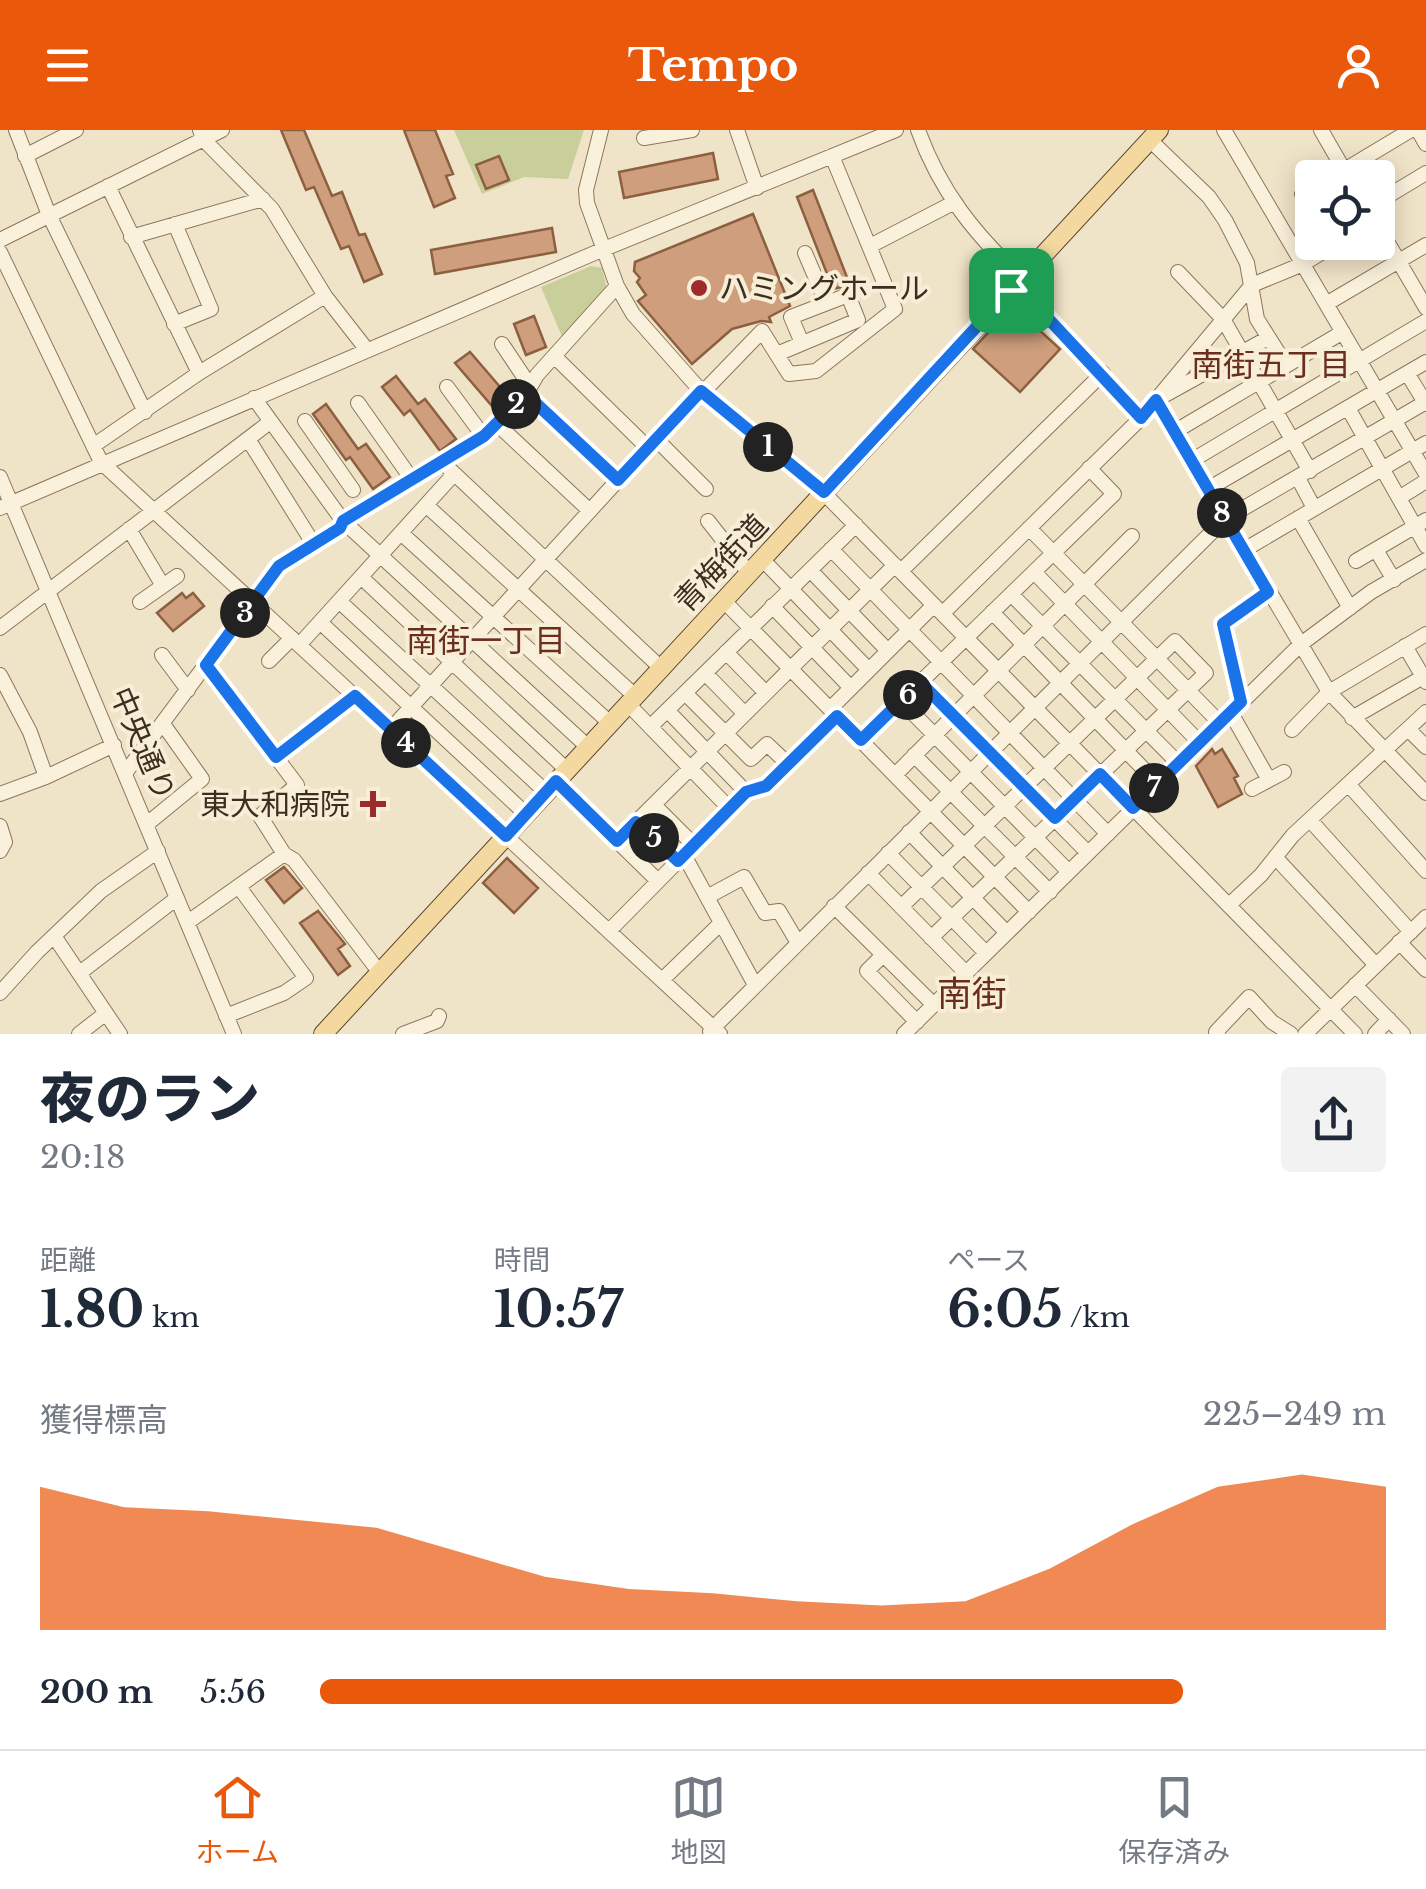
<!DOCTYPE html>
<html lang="ja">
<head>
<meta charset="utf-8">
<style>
	:root { --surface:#fff; --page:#f2f2f3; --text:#1f2937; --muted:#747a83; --line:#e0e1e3; --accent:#ea580c }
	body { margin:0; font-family:"Libre Baskerville","Noto Sans JP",serif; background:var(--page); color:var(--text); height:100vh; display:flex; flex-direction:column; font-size:38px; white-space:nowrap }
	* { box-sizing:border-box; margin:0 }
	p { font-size:32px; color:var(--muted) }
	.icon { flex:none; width:55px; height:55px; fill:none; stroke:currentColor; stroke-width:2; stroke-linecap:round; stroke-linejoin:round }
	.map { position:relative; height:904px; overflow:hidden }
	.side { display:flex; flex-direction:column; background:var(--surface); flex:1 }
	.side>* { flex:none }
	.controls { position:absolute; left:1295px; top:30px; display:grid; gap:20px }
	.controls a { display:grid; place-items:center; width:100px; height:100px; border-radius:10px; background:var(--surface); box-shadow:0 5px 25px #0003; font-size:50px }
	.pin { position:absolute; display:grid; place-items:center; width:85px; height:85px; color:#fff; margin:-42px; border-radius:20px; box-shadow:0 5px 15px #0006 }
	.km { position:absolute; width:50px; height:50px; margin:-25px; border-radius:50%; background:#222; color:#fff; font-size:28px; line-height:50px; text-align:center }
	.round { display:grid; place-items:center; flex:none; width:105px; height:105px; border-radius:10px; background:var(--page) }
	.summary { display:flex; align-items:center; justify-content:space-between; height:170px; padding:0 40px }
	h1 { font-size:55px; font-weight:800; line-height:75px }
	.figures { display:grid; grid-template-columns:repeat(3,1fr); gap:15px; height:170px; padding:10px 40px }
	.figures div { display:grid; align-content:center }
	.figures b { font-size:50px; font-weight:800 }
	.figures small { font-size:28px; font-weight:400 }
	.figures p { font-size:28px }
	.chart { height:280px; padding:20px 40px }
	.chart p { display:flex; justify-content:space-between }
	.chart svg { width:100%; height:180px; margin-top:10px; fill:var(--accent); opacity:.7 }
	ul { padding:0 40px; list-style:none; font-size:32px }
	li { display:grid; grid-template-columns:160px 120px 1fr; align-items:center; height:75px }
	li i { height:25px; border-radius:12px; background:var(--accent) }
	header { display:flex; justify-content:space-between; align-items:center; height:130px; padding:0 40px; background:var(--accent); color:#fff; font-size:45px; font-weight:800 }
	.menu { display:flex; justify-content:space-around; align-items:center; height:140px; border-top:2px solid var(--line); background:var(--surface); font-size:28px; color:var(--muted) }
	.menu a { display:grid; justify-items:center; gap:5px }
	.menu .active { color:var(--accent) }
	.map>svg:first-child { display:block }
</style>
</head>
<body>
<header><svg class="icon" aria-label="menu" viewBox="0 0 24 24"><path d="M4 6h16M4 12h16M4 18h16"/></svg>Tempo<svg class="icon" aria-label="person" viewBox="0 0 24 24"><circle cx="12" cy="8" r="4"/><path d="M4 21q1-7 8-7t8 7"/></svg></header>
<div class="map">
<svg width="1426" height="904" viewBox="0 0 1426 904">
	<rect width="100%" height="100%" fill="#f0e4c8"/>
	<path fill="#c9cf9b" d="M454 0H584L568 49 524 47 482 64Z
		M591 136 602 138 607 159 563 209 541 157Z"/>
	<path fill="#cf9f7d" stroke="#8d5f41" stroke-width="2.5" d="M281 0H304L332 66 342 62 359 105 365 104 382 144 364 152 349 116 341 119 314 57 306 60Z
		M404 0H435L453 44 446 46 455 68 434 77Z
		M713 23 718 49 624 68 619 42Z
		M499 26 509 50 486 59 476 35Z
		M813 60 850 155 833 159 797 67Z
		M753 84 790 176 769 187 771 192 761 191 732 199 692 234 638 171 646 165 637 152 640 148 634 141 635 132Z
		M552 98 556 122 435 144 431 120Z
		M1013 176 1060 219 1020 262 973 219Z
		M534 186 546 217 526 225 514 194Z
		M470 222 507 265 492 276 455 233Z
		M396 246 418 274 425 269 456 309 440 321 410 280 404 285 382 257Z
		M326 274 358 319 366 314 390 347 373 359 350 327 346 330 313 284Z
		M182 463 186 468 193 463 204 476 173 501 157 483Z
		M1212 619 1215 624 1222 619 1238 646 1234 648 1242 664 1218 677 1196 636Z
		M507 728 538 758 514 783 483 753Z
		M284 737 302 758 284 773 266 750Z
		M318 781 345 814 338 819 350 836 338 845 300 793Z"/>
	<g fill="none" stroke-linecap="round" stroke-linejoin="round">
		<defs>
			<path id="minor" d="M16 0 49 85 145 282
				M200 0 203 9 272 79 325 166 367 220
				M601 0 586 60 587 73 617 156 633 184 701 261 814 353 1355 904
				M737 0 757 58
				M918 0C940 61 975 105 1022 148
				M1224 0 1426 344
				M1321 0 1348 47
				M1418 0 1426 14
				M644 8 692 0
				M1150 10 1209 67 1225 90 1247 133 1257 189 1286 235
				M25 26 76 0
				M1331 48 1411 0
				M108 56 199 243
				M1302 64 1312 58
				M1378 72 1426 43
				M1378 96 1426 178
				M131 107 263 69
				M0 110 222 0
				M870 116 953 73
				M0 122 101 332 720 904
				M805 123 826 172
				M1178 142 1223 189 1310 341
				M1016 154 1141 288
				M1326 174 1426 115
				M174 194 211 179 175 94
				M1268 208 1156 270 1329 562 1426 663
				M502 214 530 256
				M777 224 858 190 848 165 791 187 802 213
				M554 226 648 318
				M1407 243 1426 274
				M447 257 484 307
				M526 264 618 350
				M254 268 343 391 588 617
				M358 273 413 351
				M1348 278 1426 416
				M305 291 353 360
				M497 294 590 381
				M1174 302 1343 202
				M248 309 313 413
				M657 310 706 359
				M93 316 199 243 325 166
				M1191 331 1426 191
				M443 333 661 538
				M0 347 234 904
				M1298 348 1314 378
				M1208 359 1426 232
				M1399 368 1426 351
				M426 375 635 566
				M0 378 604 119 896 0
				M1298 388 1350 478
				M708 391 749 443
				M1029 398 1220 593
				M129 399 163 456
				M401 403 610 593
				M831 419 1108 704
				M1244 420 1426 313
				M1376 420 1394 450
				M762 429 869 540
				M1356 431 1426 390
				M810 440 888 521
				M901 441 1103 243
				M1034 442 1200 613
				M361 447 567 640
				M1011 464 1179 634
				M723 470 1029 782
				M339 471 546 662
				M140 472 177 446
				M772 476 851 558
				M992 482 1158 654
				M943 483 1141 288 1252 155 1303 134 1339 112
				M320 492 526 684
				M0 498 270 292
				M300 514 454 344
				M1405 516 1426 552
				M726 522 766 563
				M162 525 188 560
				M269 531 292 508
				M207 535 297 655 260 686 284 724 294 730 380 843
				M705 543 745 584
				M0 545 30 602 46 647
				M920 552 1088 723
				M685 563 751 629 767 614 788 634
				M901 571 1069 742
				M1241 572 1223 494 1268 461
				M628 574 730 679
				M830 579 934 475
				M667 580 746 662
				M1231 583 1269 650
				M1352 588 1423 547
				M650 597 856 395
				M391 599 618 350 762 201 789 244 816 241 895 179 832 26
				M1408 599 1426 617
				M1292 600 1329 562 1426 504
				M861 610 1114 364 1089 338
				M914 625 1050 762
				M276 627 355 566
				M126 642 279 436 340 399 343 391 484 307 526 264 537 245 617 156
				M895 645 1132 406
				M556 651 658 751
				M1348 654 1426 741
				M1252 659 1284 642
				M0 664 46 647 114 615
				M654 675 694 715
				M1310 690 1411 802
				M637 692 678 731
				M147 694 202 649 163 594
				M0 696 5 712 0 721
				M909 702 1007 803
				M617 711 895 435
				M888 723 986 823
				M684 725 755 855
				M1275 727 1376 835
				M868 743 967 844
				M707 767 744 747 765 783 779 781 798 813
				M1229 775 1261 745 1293 705 1426 582
				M834 776 934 875
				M901 777 1175 511 1206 543 931 808
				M188 792 284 724
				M609 801 746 662 765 656 837 587
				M54 806 120 904
				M1399 812 1426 840
				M883 825 867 841 917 892
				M81 842 177 768
				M662 850 721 793
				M1355 855 1403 904
				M0 863 37 822 101 761 158 721
				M226 886 284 863 306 848 239 757
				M710 901 1225 389 1426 272
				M79 904 106 883
				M403 904 437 891 439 886
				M904 904 1301 514 1371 462 1426 430
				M1218 904 1216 902 1249 867 1272 892 1291 904
				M1305 904 1426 787
				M1375 904 1389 889"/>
			<path id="major" d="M323 904 1159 0"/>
		</defs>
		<use href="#minor" stroke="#8d765c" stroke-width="16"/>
		<use href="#major" stroke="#5b4430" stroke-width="20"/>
		<use href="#minor" stroke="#faf1dc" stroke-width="14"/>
		<use href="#major" stroke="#f3d9a0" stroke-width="18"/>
	</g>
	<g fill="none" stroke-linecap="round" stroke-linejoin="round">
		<defs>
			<path id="route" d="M1016 154 1141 288 1156 270 1268 462 1223 494 1241 572 1133 678 1100 644 1055 688 920 552 861 610 837 586 766 656 746 662 678 731 636 692 617 711 556 651 506 706 355 566 276 627 206 535 279 436 340 398 343 391 484 306 526 264 618 350 701 261 824 362Z"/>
		</defs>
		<use href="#route" stroke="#fff" stroke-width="20"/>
		<use href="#route" stroke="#1a73e8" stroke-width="12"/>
	</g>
	<g fill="#9e2a2b" stroke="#f7eed8" stroke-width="4">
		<circle cx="699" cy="158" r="10"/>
		<path d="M368 659h10v10h10v10h-10v10h-10v-10h-10v-10h10z"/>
	</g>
	<g text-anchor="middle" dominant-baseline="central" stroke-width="8" stroke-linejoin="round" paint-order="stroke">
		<g font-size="30" fill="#3d2e20" stroke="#f7eed8" text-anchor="start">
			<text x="719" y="158">ハミングホール</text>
			<text x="350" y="674" text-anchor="end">東大和病院</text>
		</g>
		<g font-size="30" fill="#3d2e20" stroke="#f7eed8">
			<text transform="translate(721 433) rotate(-47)">青梅街道</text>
			<text transform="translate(143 614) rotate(67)">中央通り</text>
		</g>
		<g font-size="32" fill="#6b2e1e" stroke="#f7eed8">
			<text x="1271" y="235">南街五丁目</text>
			<text x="486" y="511">南街一丁目</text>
		</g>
		<g font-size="35" fill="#6b2e1e" stroke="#f7eed8">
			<text x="972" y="863">南街</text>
		</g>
	</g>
</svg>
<div class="controls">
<a><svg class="icon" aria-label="locate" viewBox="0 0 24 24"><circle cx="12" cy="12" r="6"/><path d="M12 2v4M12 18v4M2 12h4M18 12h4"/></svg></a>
</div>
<div class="pin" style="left:1011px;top:160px;background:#1e9e55"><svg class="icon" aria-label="arrive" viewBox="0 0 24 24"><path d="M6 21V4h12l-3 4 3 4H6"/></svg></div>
<b class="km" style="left:768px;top:317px">1</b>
<b class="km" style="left:516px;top:274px">2</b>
<b class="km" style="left:245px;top:483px">3</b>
<b class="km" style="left:406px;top:613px">4</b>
<b class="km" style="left:654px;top:708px">5</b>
<b class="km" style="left:908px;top:565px">6</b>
<b class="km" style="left:1154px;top:658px">7</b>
<b class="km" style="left:1222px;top:383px">8</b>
</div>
<section class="side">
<div class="summary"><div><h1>夜のラン</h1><p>20:18</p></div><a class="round"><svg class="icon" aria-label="share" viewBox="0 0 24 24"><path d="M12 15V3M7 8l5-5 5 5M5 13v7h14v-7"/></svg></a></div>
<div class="figures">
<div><p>距離</p><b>1.80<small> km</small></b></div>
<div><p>時間</p><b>10:57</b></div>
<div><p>ペース</p><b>6:05<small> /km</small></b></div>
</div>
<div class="chart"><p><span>獲得標高</span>225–249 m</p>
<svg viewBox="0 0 160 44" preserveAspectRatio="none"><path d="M0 44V9L10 14L20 15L30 17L40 19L50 25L60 31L70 34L80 35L90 37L100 38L110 37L120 29L130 18L140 9L150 6L160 9V44z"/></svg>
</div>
<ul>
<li><b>200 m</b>5:56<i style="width:81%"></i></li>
</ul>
</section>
<nav class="menu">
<a class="active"><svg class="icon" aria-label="home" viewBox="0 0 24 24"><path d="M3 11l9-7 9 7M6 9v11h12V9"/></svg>ホーム</a>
<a><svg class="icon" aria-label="map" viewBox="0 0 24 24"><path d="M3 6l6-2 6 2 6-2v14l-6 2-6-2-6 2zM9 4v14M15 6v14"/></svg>地図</a>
<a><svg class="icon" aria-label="saved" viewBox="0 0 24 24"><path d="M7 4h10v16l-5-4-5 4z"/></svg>保存済み</a>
</nav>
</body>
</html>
